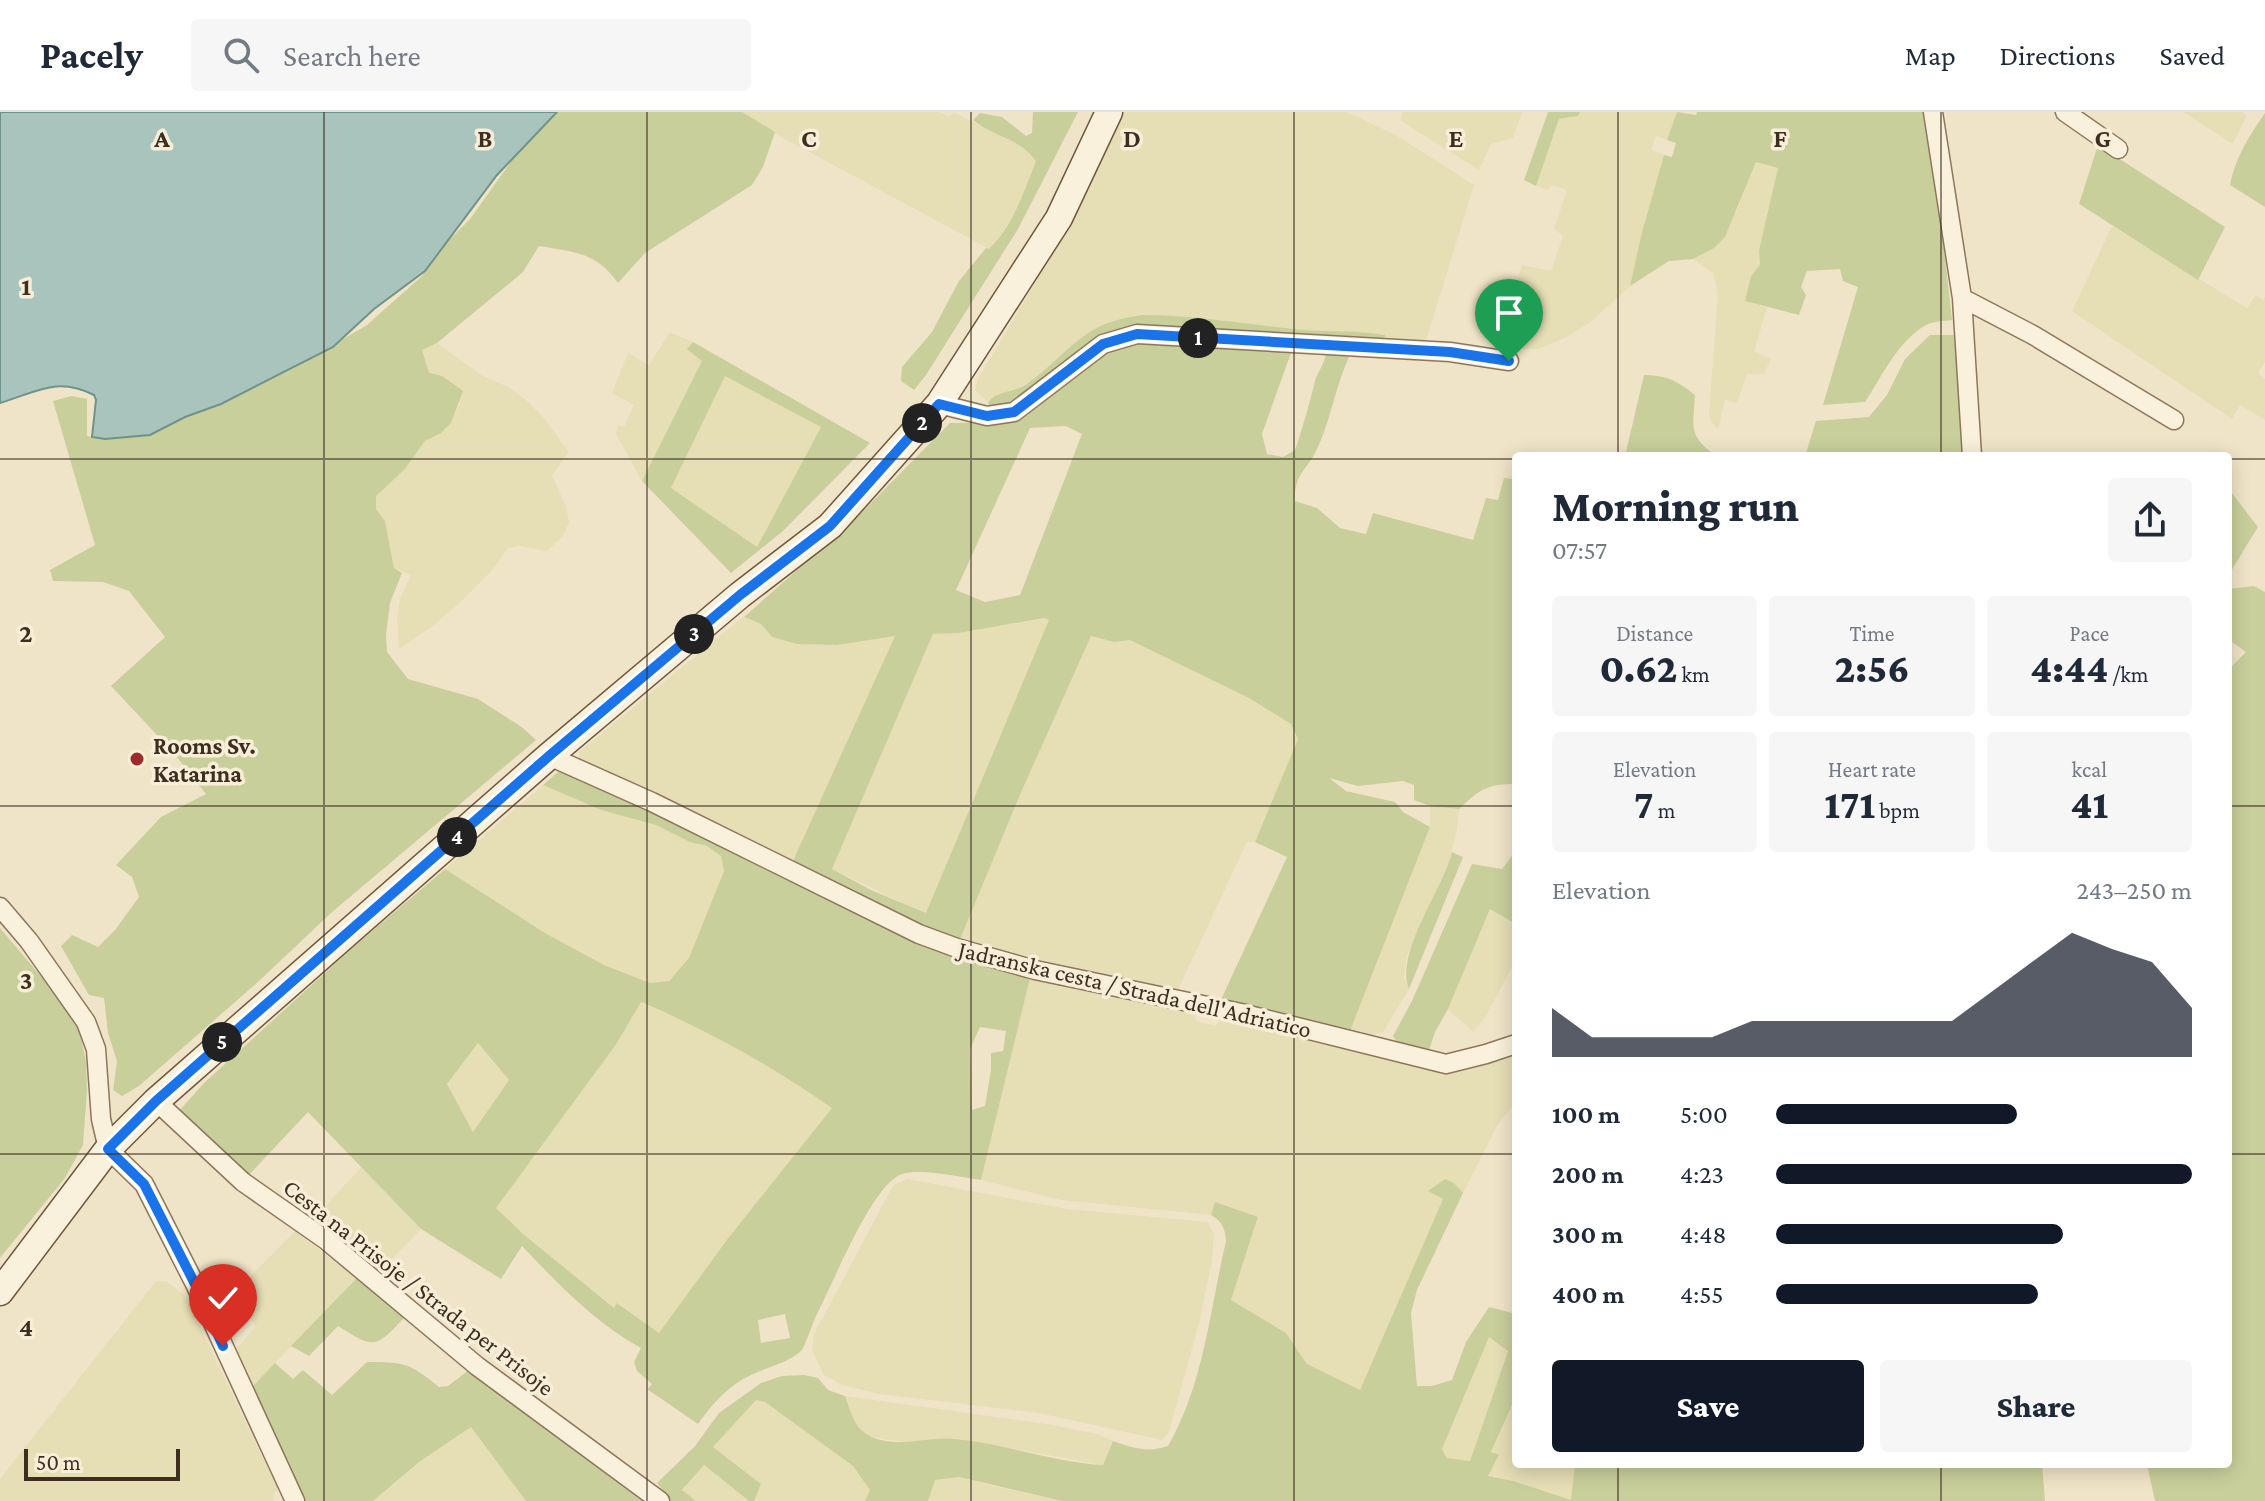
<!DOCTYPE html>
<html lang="en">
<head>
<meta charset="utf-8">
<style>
	:root { --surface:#fff; --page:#f6f6f7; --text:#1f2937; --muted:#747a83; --line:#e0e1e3; --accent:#111827 }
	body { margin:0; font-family:"Crimson Pro",serif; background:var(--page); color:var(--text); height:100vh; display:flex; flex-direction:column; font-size:30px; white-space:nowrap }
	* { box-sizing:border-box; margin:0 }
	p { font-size:26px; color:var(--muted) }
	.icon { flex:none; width:44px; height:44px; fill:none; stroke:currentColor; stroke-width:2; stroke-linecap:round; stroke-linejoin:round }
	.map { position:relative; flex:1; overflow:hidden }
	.panel { position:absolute; left:1512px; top:340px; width:720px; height:1016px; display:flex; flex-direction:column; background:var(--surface); border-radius:8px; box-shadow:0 4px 20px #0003 }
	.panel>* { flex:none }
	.scale { position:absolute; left:24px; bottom:20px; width:156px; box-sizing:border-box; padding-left:8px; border:4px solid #3d2e20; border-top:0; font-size:22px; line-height:28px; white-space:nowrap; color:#3d2e20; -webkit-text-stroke:6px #f7eed8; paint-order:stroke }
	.pin { position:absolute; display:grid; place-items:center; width:68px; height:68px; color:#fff; margin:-82px -34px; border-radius:50% 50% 50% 0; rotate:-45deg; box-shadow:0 0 8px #0007 }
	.pin .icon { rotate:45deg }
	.km { position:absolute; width:40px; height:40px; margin:-20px; border-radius:50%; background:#222; color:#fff; font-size:22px; line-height:40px; text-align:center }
	.round { display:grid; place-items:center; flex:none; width:84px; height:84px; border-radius:8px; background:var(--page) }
	.head { display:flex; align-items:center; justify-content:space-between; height:136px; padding:0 40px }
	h1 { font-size:44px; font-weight:800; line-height:60px }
	.metrics { display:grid; grid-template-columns:repeat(3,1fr); gap:12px; height:136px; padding:8px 40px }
	.metrics div { display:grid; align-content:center; border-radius:8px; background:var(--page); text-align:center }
	.metrics b { font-size:40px; font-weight:800 }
	.metrics small { font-size:22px; font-weight:400 }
	.metrics p { font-size:22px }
	.chart { height:224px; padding:16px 40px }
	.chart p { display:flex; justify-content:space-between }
	.chart svg { width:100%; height:144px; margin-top:8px; fill:var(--accent); opacity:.7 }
	.primary-button { display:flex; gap:16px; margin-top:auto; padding:16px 40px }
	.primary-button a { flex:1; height:92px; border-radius:8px; background:var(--accent); color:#fff; font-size:32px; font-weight:800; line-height:92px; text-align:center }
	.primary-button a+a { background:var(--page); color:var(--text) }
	ul { padding:0 40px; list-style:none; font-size:26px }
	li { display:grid; grid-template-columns:128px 96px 1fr; align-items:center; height:60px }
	li i { height:20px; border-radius:10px; background:var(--accent) }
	header { display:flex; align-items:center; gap:48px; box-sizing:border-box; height:112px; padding:0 40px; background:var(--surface); border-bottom:2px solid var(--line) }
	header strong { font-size:38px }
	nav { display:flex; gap:44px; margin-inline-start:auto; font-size:28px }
	.search { width:560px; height:72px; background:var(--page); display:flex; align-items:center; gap:20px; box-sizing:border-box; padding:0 28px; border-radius:8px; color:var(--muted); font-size:30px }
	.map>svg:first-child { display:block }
</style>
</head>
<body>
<header>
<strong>Pacely</strong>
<div class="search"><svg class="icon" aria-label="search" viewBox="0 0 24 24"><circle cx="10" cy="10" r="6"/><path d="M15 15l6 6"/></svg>Search here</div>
<nav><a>Map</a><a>Directions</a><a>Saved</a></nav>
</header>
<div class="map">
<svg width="2265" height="1389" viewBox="0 0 2265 1389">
	<rect width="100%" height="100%" fill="#f0e4c8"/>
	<path fill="#e6deb5" d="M742 0H939L949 4 955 1 1027 36 1037 48 1016 98 998 128 989 137 761 14Z
		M1123 0H1347L1396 23 1474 73 1424 235 1384 232 1375 221 1302 218 1219 209 1088 221 1041 262 1013 280 999 281 988 291 975 278 978 267 1032 176Z
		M1402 0H1522L1513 26 1491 32 1479 58 1401 9Z
		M1580 0H1677L1667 28 1656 24 1651 38 1664 43 1642 120 1630 174 1589 211 1566 225 1539 237 1497 236 1522 153 1551 159 1563 124 1554 117 1567 78 1552 73 1547 78 1536 74 1559 7 1578 4Z
		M2183 0H2243L2247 4 2233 32Z
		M1756 50 1778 56 1759 138 1760 153 1751 164 1745 188 1767 196 1754 239 1771 247 1764 262H1747L1737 291 1725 288 1718 317 1711 310 1709 300 1718 181 1713 161 1693 147 1714 136 1736 100Z
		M2112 114 2247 196 2256 183 2263 188 2265 184V250L2258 261 2265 267V308L2240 293 2232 307 2072 199Z
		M670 220 693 230 688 237 703 248 642 369 616 322 618 313 624 315 634 293 612 281 628 241 649 253Z
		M437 231 481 263 508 275 526 288 543 305 569 340 552 363 566 394 569 411 562 425 546 439 519 434 508 436 493 457 463 488 434 513 399 537 397 506 400 487 411 463 394 456 385 409 376 397V384L405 357 425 329 441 321 451 311 460 291 442 264 429 262 421 238Z
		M725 263 822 315 757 435 671 376Z
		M743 505 761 512 772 525 797 532 837 533 896 523 792 751 579 651V640Z
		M1045 506 1050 507 926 802 832 757 933 522 959 521Z
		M1091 524 1114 530 1130 528 1152 538 1249 586 1291 612 1298 627 1255 730H1247L1177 880 959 830 1019 685Z
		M543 673 601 698 656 713 690 730 707 734 721 744 724 759 689 847 668 869 650 871 604 853 545 821 445 757Z
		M1430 694 1459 697 1457 718 1450 747 1407 844 1404 866 1409 877 1383 920 1366 924H1348L1430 715Z
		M1490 797 1516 812V847L1485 906 1473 920 1448 897Z
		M1030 866 1132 884 1194 901 1196 909 1216 914 1221 905 1447 959 1469 957 1512 938H1516V990L1498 1012 1463 1081 1454 1071 1445 1067 1429 1079 1443 1087 1360 1279 1307 1252 1286 1221 1231 1188 1258 1106 1215 1090 1211 1103 1061 1088 981 1068Z
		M640 890 698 916 751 943 791 967 833 996 726 1129 659 1221 618 1191 614 1196 523 1122 496 1096 617 931Z
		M478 931 509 968 473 1020 447 972Z
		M361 1055 421 1117 381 1159 313 1108Z
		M907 1067 1067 1097 1208 1110 1214 1122 1212 1149 1199 1211 1169 1320 1162 1328 1039 1301 879 1282 842 1273 824 1263 812 1238 814 1222 894 1072Z
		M295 1119 357 1166 253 1274 236 1237 255 1215 241 1174Z
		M156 1169H166L185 1184 278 1377 273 1383 274 1389H0V1367Z
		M1489 1224 1508 1238 1470 1349 1447 1346 1442 1337Z
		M845 1284 1053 1313 1097 1322 1113 1329 1103 1353 954 1326 917 1330 888 1328 866 1323 854 1311Z
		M1516 1284V1352H1575L1572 1389 1513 1369 1487 1364 1498 1344 1491 1341Z
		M756 1287 765 1290 853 1354 870 1378 865 1389H754L761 1372 713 1335Z
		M471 1315 526 1389H373L419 1350Z
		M704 1353 749 1389H696L682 1379Z
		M959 1365 993 1374 1062 1389H928L935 1368Z"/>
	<path fill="#c9cf9b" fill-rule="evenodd" d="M556 0H742L775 20 763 55 752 73 645 141 618 171C596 140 574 140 539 134L523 160 437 231 422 238 429 261 442 264 463 279 451 311 441 321 425 329 405 357 376 384V397L385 409 394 456 402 461 390 491 386 523 387 540 408 567 478 587 523 616 536 628 331 801 258 870 139 974 122 984 113 978 117 949 108 921 104 886 89 883 61 834 72 823 98 835 115 818 139 785 132 765 116 753 161 705 206 682 172 639 111 574 165 525 129 479 103 470 53 469 50 458 95 433 53 289 71 284 87 287V324L105 327 185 305 221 292 294 256 367 213 422 164 445 132 470 107 525 30Z
		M1033 0H1078L1018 117 926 263 914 278 901 269 902 255 932 220 959 169 986 136 989 137C1013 114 1024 79 1036 49 1020 26 994 25 973 8L980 1 1002 5 1026 24 1032 21Z
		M1548 0H1580L1578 4 1559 7 1536 74 1524 68Z
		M1677 0 1696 3 1697 0H1924L1939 92 1952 208C1944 209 1933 209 1926 213 1897 230 1883 263 1865 290L1823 293 1858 175 1843 169 1840 157 1807 159 1801 175 1806 183 1799 203 1745 189 1751 164 1760 153 1759 138 1778 56 1756 50 1725 125 1714 136 1693 147 1669 149 1630 174 1642 120 1664 43 1672 45 1676 31 1667 28Z
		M2265 1V95L2230 73C2235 46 2249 24 2265 1Z
		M2098 33 2225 115 2198 168 2079 92Z
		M1142 203C1196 203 1250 213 1304 218 1331 220 1358 218 1385 223L1384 232 1131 216 1015 291 991 295 988 291C996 278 1013 281 1025 273 1048 258 1066 236 1088 221 1105 210 1123 206 1142 203Z
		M1930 223H1958L1969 344H1805L1816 309 1869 305 1887 283 1905 247Z
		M1142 229 1292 238 1262 322 1267 342 1283 345 1295 338C1303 315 1309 293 1315 269 1319 257 1324 254 1326 240L1347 241 1349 245C1335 275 1331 308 1317 337 1307 359 1294 361 1295 389L1317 396 1340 416 1366 422 1373 401 1473 428 1486 386 1498 388 1504 366 1516 367V672C1487 672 1480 677 1459 697L1430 694 1414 688V673L1403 669 1358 674 1329 666 1346 679 1395 690 1403 700 1430 715 1348 924 1219 892 1287 745 1255 730 1298 627 1291 612 1249 586 1130 528 1114 530 1091 524 1019 685 959 830 942 825 792 751 895 524 837 533 797 532 772 525 761 512 744 505 860 402 950 311 997 310 1104 239ZM1066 314 1082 322 1020 483 985 490 956 478 1030 316ZM1044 506 1049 508 926 801 871 778 832 757 933 522 959 521Z
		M693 230 870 331 783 419 731 461 642 369 702 249 687 237ZM725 264 821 315 757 435 671 376Z
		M1644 263C1666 263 1678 269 1695 283 1693 315 1688 324 1716 344H1625Z
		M2228 376 2258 415 2228 464Z
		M2254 474 2265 480V1389H2155L2147 1352H2228V558L2246 540 2228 527V477Z
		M560 658 604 675 954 844 1030 866 981 1068C960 1065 922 1056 902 1062 873 1071 833 1171 818 1200 813 1209 806 1233 801 1239 788 1251 767 1255 751 1263 729 1273 712 1292 698 1312L647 1277 652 1272 637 1259 634 1250 641 1236C595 1211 558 1172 522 1134L501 1167 421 1117 308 1000 248 1064 179 999 204 971 350 838 445 757 545 821 604 853 650 871 669 869 689 846 724 759 721 744 707 734 690 730 656 713 601 698 543 673ZM641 890C709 919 772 954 832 996L726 1129 659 1221 617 1191 614 1196 523 1122 496 1096 617 931ZM980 915 1006 919 1003 939 991 941V958L985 994 972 998 970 937ZM478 931 509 968 473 1020 447 972ZM785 1202 790 1226 761 1231 758 1208Z
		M1516 739V812L1490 797 1448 897 1435 920 1429 938 1397 931 1393 924 1412 889 1472 752 1502 757Z
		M1452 740 1463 745 1409 877C1394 842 1443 777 1452 740Z
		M0 816 50 875 79 916 86 949 87 978 83 1033 65 1066 0 1146Z
		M1445 1067 1454 1071 1463 1081 1417 1178 1411 1201 1417 1274H1432L1452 1268 1466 1230 1489 1195 1516 1202V1284L1491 1340 1499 1343 1488 1364 1513 1369 1571 1388 1575 1352H2042L2045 1389H1062L959 1365 935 1368 928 1389H865L870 1378 853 1354 765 1290 756 1288 713 1335 761 1372 754 1389H749L704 1353 682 1378 696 1389H671L657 1371 695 1334 719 1301 761 1271 782 1264 804 1263 818 1266 828 1278 845 1284C850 1297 853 1313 865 1321 891 1339 928 1324 956 1327 1006 1332 1053 1350 1103 1353L1113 1329C1133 1336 1148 1341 1168 1334 1204 1272 1210 1197 1226 1129 1225 1116 1222 1109 1211 1103L1215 1090 1258 1105 1231 1188 1286 1221 1307 1252 1360 1278 1443 1087 1428 1079ZM1489 1225 1508 1239 1470 1349 1447 1346 1442 1337Z
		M357 1166 405 1205C375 1236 376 1238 338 1214L309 1244 291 1234Z
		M367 1250C404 1250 410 1251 439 1275L448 1274 469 1258 645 1389H526L471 1315 419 1350 373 1389H305L253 1274 275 1251 293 1267 303 1258 332 1283Z"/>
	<path fill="#a9c4bc" stroke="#6f938a" stroke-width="2" d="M0 0H557L497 63 425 159 374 197 333 235 221 292 185 305 150 323 105 327 92 325 96 288 94 283C57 264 37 280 0 291Z"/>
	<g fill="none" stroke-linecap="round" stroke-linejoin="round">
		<defs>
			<path id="street" d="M1933 0 1962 186 1972 344
				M2065 0 2118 37
				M1962 186 2033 223 2174 308
				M939 292 987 304 1014 300 1103 232 1137 222 1450 240 1509 249
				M549 644 652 690 919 822 957 836 1035 858 1241 901 1446 952 1486 942 1516 932
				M0 795 29 829 86 910 96 937 101 1007 108 1037 144 1072 196 1174 295 1389
				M156 989 243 1070 326 1128 477 1254 660 1389"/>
			<path id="secondary" d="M0 1180 108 1037 156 989 549 644 740 483 830 414 939 292 1059 106 1109 0"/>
		</defs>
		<use href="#street" stroke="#8d765c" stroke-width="21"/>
		<use href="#secondary" stroke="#6f573f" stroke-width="29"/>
		<use href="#street" stroke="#faf1dc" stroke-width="18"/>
		<use href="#secondary" stroke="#faf1dc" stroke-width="26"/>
	</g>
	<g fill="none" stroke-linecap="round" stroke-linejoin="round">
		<defs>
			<path id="route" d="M223 1234 196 1174 144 1072 108 1037 156 989 549 644 740 483 830 414 939 292 987 304 1014 300 1103 232 1137 222 1450 240 1509 249"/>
		</defs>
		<use href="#route" stroke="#fff" stroke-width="16"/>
		<use href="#route" stroke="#1a73e8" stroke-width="10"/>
	</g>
	<path fill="none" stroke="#3d2e20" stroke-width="2" stroke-opacity="0.55" d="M324 0V1389M647 0V1389M971 0V1389M1294 0V1389M1618 0V344M1941 0V344M0 347H1516M2228 347H2265M0 694H1516M2228 694H2265M0 1042H1516M2228 1042H2265M1618 1352V1389M1941 1352V1389"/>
	<circle fill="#9e2a2b" stroke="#f7eed8" stroke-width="3" cx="137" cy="647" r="8"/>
	<g text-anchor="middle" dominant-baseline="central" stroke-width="7" stroke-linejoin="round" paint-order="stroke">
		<g font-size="24" font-weight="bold" fill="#3d2e20" stroke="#f7eed8" text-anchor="start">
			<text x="153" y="633">Rooms Sv.<tspan x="153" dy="28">Katarina</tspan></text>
		</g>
		<g font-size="24" fill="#3d2e20" stroke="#f7eed8">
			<text transform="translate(1135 877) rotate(13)">Jadranska cesta / Strada dell'Adriatico</text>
			<text transform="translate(419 1175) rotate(38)">Cesta na Prisoje / Strada per Prisoje</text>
		</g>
	</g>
	<g font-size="26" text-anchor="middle" font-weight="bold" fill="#3d2e20" stroke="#f7eed8" stroke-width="7" stroke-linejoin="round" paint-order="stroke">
		<text x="162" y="35">A</text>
		<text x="485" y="35">B</text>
		<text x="809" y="35">C</text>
		<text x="1132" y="35">D</text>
		<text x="1456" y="35">E</text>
		<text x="1780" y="35">F</text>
		<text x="2103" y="35">G</text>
		<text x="26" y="183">1</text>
		<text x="26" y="530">2</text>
		<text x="26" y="877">3</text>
		<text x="26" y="1224">4</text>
	</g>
</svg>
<div class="scale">50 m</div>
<div class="pin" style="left:1509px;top:249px;background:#1e9e55"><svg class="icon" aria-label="arrive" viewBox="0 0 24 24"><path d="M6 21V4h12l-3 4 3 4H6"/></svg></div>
<div class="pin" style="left:223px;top:1234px;background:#d93025"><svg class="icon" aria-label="check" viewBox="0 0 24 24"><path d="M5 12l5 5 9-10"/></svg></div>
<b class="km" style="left:1198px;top:226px">1</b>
<b class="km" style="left:922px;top:311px">2</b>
<b class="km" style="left:694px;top:522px">3</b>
<b class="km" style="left:457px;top:725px">4</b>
<b class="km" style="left:222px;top:930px">5</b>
<section class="panel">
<div class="head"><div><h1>Morning run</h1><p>07:57</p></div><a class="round"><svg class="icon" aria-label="share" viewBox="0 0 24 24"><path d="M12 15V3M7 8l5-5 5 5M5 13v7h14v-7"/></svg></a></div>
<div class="metrics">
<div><p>Distance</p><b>0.62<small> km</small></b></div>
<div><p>Time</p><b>2:56</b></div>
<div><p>Pace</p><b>4:44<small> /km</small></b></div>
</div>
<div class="metrics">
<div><p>Elevation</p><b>7<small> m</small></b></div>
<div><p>Heart rate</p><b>171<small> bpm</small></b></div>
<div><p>kcal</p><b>41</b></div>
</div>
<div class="chart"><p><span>Elevation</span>243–250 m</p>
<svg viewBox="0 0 160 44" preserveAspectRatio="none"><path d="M0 44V29L10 38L20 38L30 38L40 38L50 33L60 33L70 33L80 33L90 33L100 33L110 24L120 15L130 6L140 11L150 15L160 29V44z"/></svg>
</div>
<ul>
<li><b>100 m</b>5:00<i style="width:58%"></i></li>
<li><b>200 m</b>4:23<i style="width:100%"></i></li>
<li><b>300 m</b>4:48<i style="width:69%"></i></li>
<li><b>400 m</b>4:55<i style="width:63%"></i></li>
</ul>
<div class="primary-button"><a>Save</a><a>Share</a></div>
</section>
</div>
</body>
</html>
